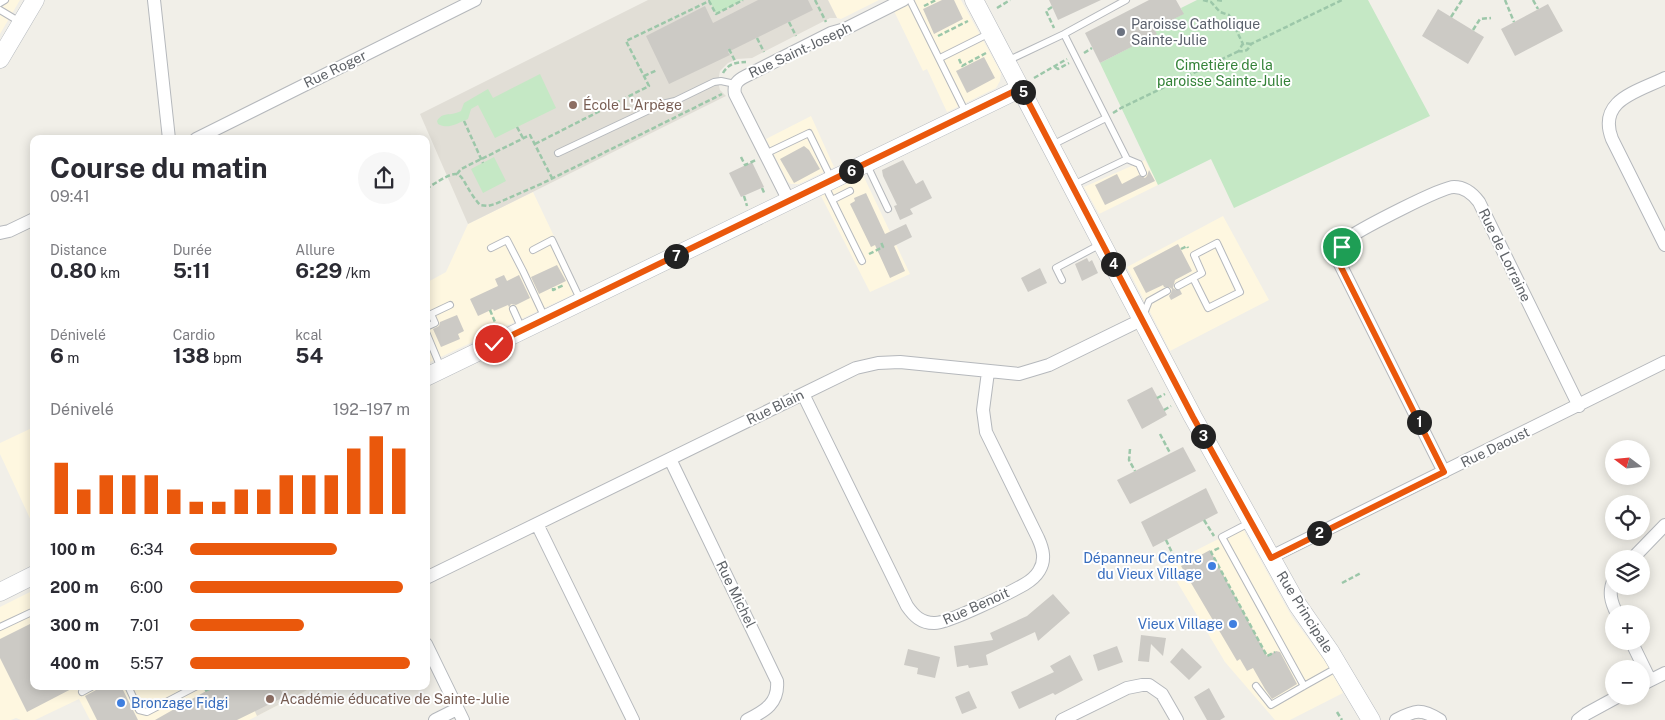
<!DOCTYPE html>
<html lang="fr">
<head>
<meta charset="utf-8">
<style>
	:root { --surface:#fff; --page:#f7f7f7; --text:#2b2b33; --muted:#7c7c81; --accent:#ea580c }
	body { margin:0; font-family:"Public Sans",sans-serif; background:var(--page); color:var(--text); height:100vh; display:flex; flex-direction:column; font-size:19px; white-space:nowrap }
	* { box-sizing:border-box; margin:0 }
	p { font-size:16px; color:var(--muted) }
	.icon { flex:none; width:28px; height:28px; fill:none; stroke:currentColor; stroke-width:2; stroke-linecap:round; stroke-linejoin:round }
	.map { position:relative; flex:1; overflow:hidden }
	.details { position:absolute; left:30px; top:135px; width:400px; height:555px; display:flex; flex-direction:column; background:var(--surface); border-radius:10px; box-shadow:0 2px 12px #0003 }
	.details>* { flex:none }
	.needle { width:32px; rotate:286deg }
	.fabs { position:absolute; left:1605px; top:440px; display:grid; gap:10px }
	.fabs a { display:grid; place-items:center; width:45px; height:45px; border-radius:50%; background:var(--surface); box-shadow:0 2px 12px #0003; font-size:25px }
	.pin { position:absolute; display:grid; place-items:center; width:42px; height:42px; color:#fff; margin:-21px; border:2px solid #fff; border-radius:50%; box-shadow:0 1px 5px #0007 }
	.km { position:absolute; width:25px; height:25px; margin:-12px; border-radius:50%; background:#222; color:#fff; font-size:14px; line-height:25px; text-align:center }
	.round { display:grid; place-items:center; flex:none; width:52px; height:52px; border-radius:26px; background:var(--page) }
	.head { display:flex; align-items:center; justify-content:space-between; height:85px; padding:0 20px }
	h1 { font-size:28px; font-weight:700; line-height:38px }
	.figures { display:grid; grid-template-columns:repeat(3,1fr); gap:8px; height:85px; padding:5px 20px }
	.figures div { display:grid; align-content:center }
	.figures b { font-size:21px; font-weight:700 }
	.figures small { font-size:14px; font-weight:400 }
	.figures p { font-size:14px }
	.chart { height:140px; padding:10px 20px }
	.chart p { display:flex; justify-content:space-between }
	.chart svg { width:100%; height:90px; margin-top:5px; stroke:var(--accent); stroke-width:6 }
	ul { padding:0 20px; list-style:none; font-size:16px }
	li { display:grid; grid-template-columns:80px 60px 1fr; align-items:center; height:38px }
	li i { height:12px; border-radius:6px; background:var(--accent) }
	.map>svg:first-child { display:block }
</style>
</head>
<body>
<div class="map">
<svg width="1665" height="720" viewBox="0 0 1665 720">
	<rect width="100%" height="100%" fill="#f1efe8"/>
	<path fill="#fef7e0" d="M0 0H20L0 34Z
		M828 0H879L841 19 837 18Z
		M916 0H961L1001 73 1000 81 996 88 947 112 927 69 923 71 894 11Z
		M811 116 834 167 799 184H791L788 182 766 139Z
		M1145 160 1158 185 1099 214 1084 187Z
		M863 175 910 274 870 292 821 196Z
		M533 192 580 291 426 364V283L446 272 468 224Z
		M1223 216 1269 300 1170 351 1127 267Z
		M34 427V527L0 454V443Z
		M1242 527 1292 617 1325 661 1343 693 1290 720H1275L1225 662 1167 565Z
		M34 590V686H315L249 720H90L79 699 35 720H21L16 718 11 720H0V607Z"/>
	<path fill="#e1ded6" d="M648 0H828L837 18H830L752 58 737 59 728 63 720 71 718 82 720 90 726 96 468 224 420 114Z
		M243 686H315L257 716Z"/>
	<path fill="#c5e8c5" d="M709 0H743L716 14Z
		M1197 0H1368L1430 116 1234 208 1211 159 1158 185 1100 63 1156 34 1155 31 1171 23 1170 21 1183 14 1181 8Z
		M540 74 556 108 495 138 478 105 471 109 468 119C458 123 448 130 438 124L437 121C443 111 449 117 461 111L464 103 488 89 493 98Z
		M494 157 506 181 483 193 471 169Z"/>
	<path fill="#cccac5" d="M758 0H808L813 10 728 52 730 55 669 84 646 36 705 6 713 23Z
		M942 0H954L963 19 934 34 923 9Z
		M1049 0H1101L1058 20Z
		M1149 0H1176L1184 14 1170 21 1172 23 1155 31 1157 34 1100 63 1085 33Z
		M1548 4 1563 31 1515 56 1501 29Z
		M1438 9 1484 37 1468 64 1422 36Z
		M984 57 995 78 967 93 956 71Z
		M804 146 809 150 820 169 794 183 780 159Z
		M903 160 916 184 923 180 932 198 910 209 913 214 900 220 894 206 897 205 883 176 882 170Z
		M752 162 764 187 741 197 729 173Z
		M1149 170 1155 181 1105 205 1095 185 1117 174 1122 184 1139 175 1145 178 1147 176Z
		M866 193 885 234 906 224 912 237 894 246 905 271 890 278 875 245 871 247 850 204 855 201 854 198Z
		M1178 244 1192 271 1175 280 1173 288 1176 290H1180L1182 294 1171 300 1169 296 1171 293 1172 289 1169 287H1164L1163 285 1146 293 1133 268Z
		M1087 258 1089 262 1092 260 1098 273 1082 281 1075 264Z
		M557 265 566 281 539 294 531 277Z
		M1040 268 1047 283 1028 292 1021 278Z
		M504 275 507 281 519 275 530 298 516 305 511 304 509 307 508 305 494 311 493 309 478 316 470 299 498 286 495 279Z
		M457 315 464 331 458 334 460 339 441 347 433 329 439 326 440 322Z
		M1152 387 1167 415 1142 429 1127 400Z
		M1183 447 1196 471 1130 504 1117 480Z
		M1206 488 1218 513 1153 547 1141 522Z
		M1210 550 1267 656 1276 651 1280 652 1297 684 1272 699 1265 689 1253 668 1247 671 1240 659 1237 661 1181 566Z
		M1053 594 1070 613 1038 641 1035 632 986 655 988 665 969 668 968 665 957 667 954 646 993 640 990 633 1027 616Z
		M34 622V686H77L27 712 0 658V639Z
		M1141 635 1166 638 1163 656 1151 644 1149 662 1138 661Z
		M1117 646 1123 662 1098 671 1093 655Z
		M1182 648 1202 667 1189 680 1170 662Z
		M908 649 940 657 935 678 917 674 918 668 904 665Z
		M1070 655 1083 680 1055 695 1053 693 1019 709 1011 692 1054 672 1050 666Z
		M98 686H121L138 720H97L85 696 96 690Z
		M215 686H279L284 697 237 720H155Z
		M1209 688 1225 717 1220 720H1207L1194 697Z
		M969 691 977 708 962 714 955 697Z"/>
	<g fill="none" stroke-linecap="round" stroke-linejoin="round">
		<defs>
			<path id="lane" d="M910 0 966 113
				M0 3 5 0
				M0 10 20 22
				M1064 34 1127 159 1073 185
				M940 58 990 33
				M1007 61 1064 34 1126 0
				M1052 145 1106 118
				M558 153 662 104 675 101 714 82 721 81 735 84
				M765 154 809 133 831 178
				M1127 159 1139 164 1143 173
				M867 165 888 209
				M825 186 862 261
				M832 200 850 191
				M491 248 507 240 523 271 545 318
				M533 250 552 240 581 301
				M1062 280 1056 268 1101 244
				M1178 286 1202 273 1194 255 1217 243 1240 292 1208 308 1193 278
				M513 309 522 329
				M1143 316 1149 301 1167 291
				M426 327 435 323 431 314 450 305
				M426 332 441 368
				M1249 523 1222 537 1304 686 1338 667
				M0 627 34 611
				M128 686 139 710 147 712 197 686
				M1256 686 1271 705 1304 686
				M82 692 93 686"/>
			<path id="street" d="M154 0 169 139
				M1665 78C1637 92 1597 100 1612 139L1665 245
				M196 139 475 0
				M789 201 735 94C733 84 738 80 746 76L831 33 845 29 903 0
				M0 233 9 231 34 219
				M803 394 907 606C914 616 921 623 934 623 947 624 1011 592 1025 584 1030 581 1036 576 1039 571 1046 560 1043 549 1038 538L986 432 983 410 988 372
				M670 459 777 681C779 703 765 711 747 720
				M1444 472 1339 262 1342 247 1350 237C1363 228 1441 187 1454 187 1464 187 1473 194 1479 202L1579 406
				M537 524 633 720
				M1271 557 1665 362
				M1632 559 1665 525
				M426 578 856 368 878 363 900 362 1019 374 1049 365 1141 320
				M1614 579C1608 592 1611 602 1617 614
				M1631 641 1650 680
				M426 644 463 720
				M1641 685 1665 673
				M435 720 457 709
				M1062 720 1127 688 1142 685H1149L1162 694 1177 720
				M1396 720C1415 710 1421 708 1440 720
				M1578 720 1586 714 1619 696"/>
			<path id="secondary" d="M974 0 1193 417 1297 604 1331 653 1371 720
				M0 59 35 0
				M426 377 1021 88
				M0 592 34 575"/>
		</defs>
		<use href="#lane" stroke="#b5b8bc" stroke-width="8"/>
		<use href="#street" stroke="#b5b8bc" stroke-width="14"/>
		<use href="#secondary" stroke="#b6babf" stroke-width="19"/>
		<path stroke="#9cc7a9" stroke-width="2.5" stroke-dasharray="5 2.5" stroke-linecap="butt" d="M815 0 826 22
			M1203 0 1211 2 1220 12 1229 15 1243 44
			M1217 0 1224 1
			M1505 0 1514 22
			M1533 0 1538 9
			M924 6 936 0
			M1052 7 1046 11 1054 28
			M997 8 1010 0
			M1451 17 1462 0
			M789 22 796 36
			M1473 30 1480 19 1491 18
			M938 36 968 21
			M757 38 764 52
			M1251 44 1245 43 1242 45 1239 51C1246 52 1248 50 1251 44L1342 0
			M729 49 736 63
			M1084 53 1092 48
			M959 59 962 66 986 53
			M1055 67 1058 69 1069 63
			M723 73C728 64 736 62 746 62
			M644 76 657 70
			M1034 78 1067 59
			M1113 113 1121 108 1239 51
			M464 121 483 163
			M517 127 523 138
			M535 144 649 86 626 41 709 1 716 14 743 0
			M741 157 745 165 756 160
			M457 174 461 169 530 135 552 178
			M762 188 765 195
			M426 189C469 161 455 176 480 205L488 206 495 204 543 183 722 94
			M744 196 747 206
			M1181 249 1187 246 1188 248
			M869 254 883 247 881 242
			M553 288V290L564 285
			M490 310 497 327
			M1157 398 1165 394
			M1164 410 1171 406
			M1160 434 1170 453
			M1130 449 1129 460 1135 471
			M1204 520 1214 536
			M1166 540 1176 561
			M1219 548 1211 552 1267 656 1275 652
			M1342 583 1361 573
			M205 691 215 686
			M1337 712 1342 720"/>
		<use href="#lane" stroke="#fff" stroke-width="6"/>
		<use href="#street" stroke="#fff" stroke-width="12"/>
		<use href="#secondary" stroke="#fff" stroke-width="18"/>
	</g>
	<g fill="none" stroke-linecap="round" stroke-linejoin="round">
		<defs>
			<path id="route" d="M494 344 1021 88 1193 417 1271 558 1444 472 1341 267 1339 258 1342 247"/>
		</defs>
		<use href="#route" stroke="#fff" stroke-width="10"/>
		<use href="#route" stroke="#ea580c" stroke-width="6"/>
	</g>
	<circle fill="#6b7280" stroke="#fff" stroke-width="2" cx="1121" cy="32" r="5"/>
	<g fill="#8d6e63" stroke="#fff" stroke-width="2">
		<circle cx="573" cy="105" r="5"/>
		<circle cx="270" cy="699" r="5"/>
	</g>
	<g fill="#3f7fe0" stroke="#fff" stroke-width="2">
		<circle cx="1212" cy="566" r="5"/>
		<circle cx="1233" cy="624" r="5"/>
		<circle cx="121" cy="703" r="5"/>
	</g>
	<g text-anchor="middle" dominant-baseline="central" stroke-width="4" stroke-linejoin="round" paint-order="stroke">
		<g font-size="14" fill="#5b616d" stroke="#fff" text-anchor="start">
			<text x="1131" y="24">Paroisse Catholique<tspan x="1131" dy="16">Sainte-Julie</tspan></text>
		</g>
		<g font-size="14" fill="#5f6368" stroke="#fff">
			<text transform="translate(800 50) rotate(-25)">Rue Saint-Joseph</text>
			<text transform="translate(335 69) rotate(-26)">Rue Roger</text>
			<text transform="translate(1505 255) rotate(64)">Rue de Lorraine</text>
			<text transform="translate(775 407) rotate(-26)">Rue Blain</text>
			<text transform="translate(1495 447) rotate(-26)">Rue Daoust</text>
			<text transform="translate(736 594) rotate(64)">Rue Michel</text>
			<text transform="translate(976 606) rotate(-24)">Rue Benoit</text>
			<text transform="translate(1305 612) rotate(58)">Rue Principale</text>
		</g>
		<g font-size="14" fill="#348238" stroke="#fff">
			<text x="1224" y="65">Cimetière de la<tspan x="1224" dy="16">paroisse Sainte-Julie</tspan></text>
		</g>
		<g font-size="14" fill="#785e54" stroke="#fff" text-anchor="start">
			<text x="583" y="105">École L'Arpège</text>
			<text x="280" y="699">Académie éducative de Sainte-Julie</text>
		</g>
		<g font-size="14" fill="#366cbe" stroke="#fff" text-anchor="end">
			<text x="1202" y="558">Dépanneur Centre<tspan x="1202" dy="16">du Vieux Village</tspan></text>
			<text x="1223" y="624">Vieux Village</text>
			<text x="131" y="703" text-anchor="start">Bronzage Fidgi</text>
		</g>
	</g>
</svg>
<div class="fabs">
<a><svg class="needle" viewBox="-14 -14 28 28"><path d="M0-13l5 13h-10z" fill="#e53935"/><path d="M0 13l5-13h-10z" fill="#7c7c81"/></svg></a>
<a><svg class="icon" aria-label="locate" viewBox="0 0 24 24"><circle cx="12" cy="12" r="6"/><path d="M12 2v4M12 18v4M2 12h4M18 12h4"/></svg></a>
<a><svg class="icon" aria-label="layers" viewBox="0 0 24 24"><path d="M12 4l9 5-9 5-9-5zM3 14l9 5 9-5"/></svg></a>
<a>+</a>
<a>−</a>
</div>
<div class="pin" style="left:1342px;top:247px;background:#1e9e55"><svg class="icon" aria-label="arrive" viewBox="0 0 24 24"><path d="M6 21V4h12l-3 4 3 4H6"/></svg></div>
<div class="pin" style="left:494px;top:344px;background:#d93025"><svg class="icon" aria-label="check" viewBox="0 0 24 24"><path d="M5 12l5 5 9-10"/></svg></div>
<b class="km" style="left:1419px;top:422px">1</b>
<b class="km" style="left:1319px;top:533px">2</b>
<b class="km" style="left:1203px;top:436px">3</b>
<b class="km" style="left:1113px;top:264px">4</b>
<b class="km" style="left:1023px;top:92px">5</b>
<b class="km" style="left:851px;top:171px">6</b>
<b class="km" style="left:676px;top:256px">7</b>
<section class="details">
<div class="head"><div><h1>Course du matin</h1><p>09:41</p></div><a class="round"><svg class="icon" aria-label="share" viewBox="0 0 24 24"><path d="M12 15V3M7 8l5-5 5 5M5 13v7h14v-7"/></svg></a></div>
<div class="figures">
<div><p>Distance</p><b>0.80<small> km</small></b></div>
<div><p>Durée</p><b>5:11</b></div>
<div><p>Allure</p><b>6:29<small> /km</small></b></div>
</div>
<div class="figures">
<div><p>Dénivelé</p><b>6<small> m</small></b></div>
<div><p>Cardio</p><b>138<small> bpm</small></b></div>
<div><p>kcal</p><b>54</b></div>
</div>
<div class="chart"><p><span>Dénivelé</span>192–197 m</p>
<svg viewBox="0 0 160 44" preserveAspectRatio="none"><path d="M5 44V19M15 44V32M25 44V25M35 44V25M45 44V25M55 44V32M65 44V38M75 44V38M85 44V32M95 44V32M105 44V25M115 44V25M125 44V25M135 44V12M145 44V6M155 44V12"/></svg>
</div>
<ul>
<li><b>100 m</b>6:34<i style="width:67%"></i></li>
<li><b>200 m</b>6:00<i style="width:97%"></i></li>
<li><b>300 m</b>7:01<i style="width:52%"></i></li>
<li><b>400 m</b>5:57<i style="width:100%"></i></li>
</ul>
</section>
</div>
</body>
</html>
